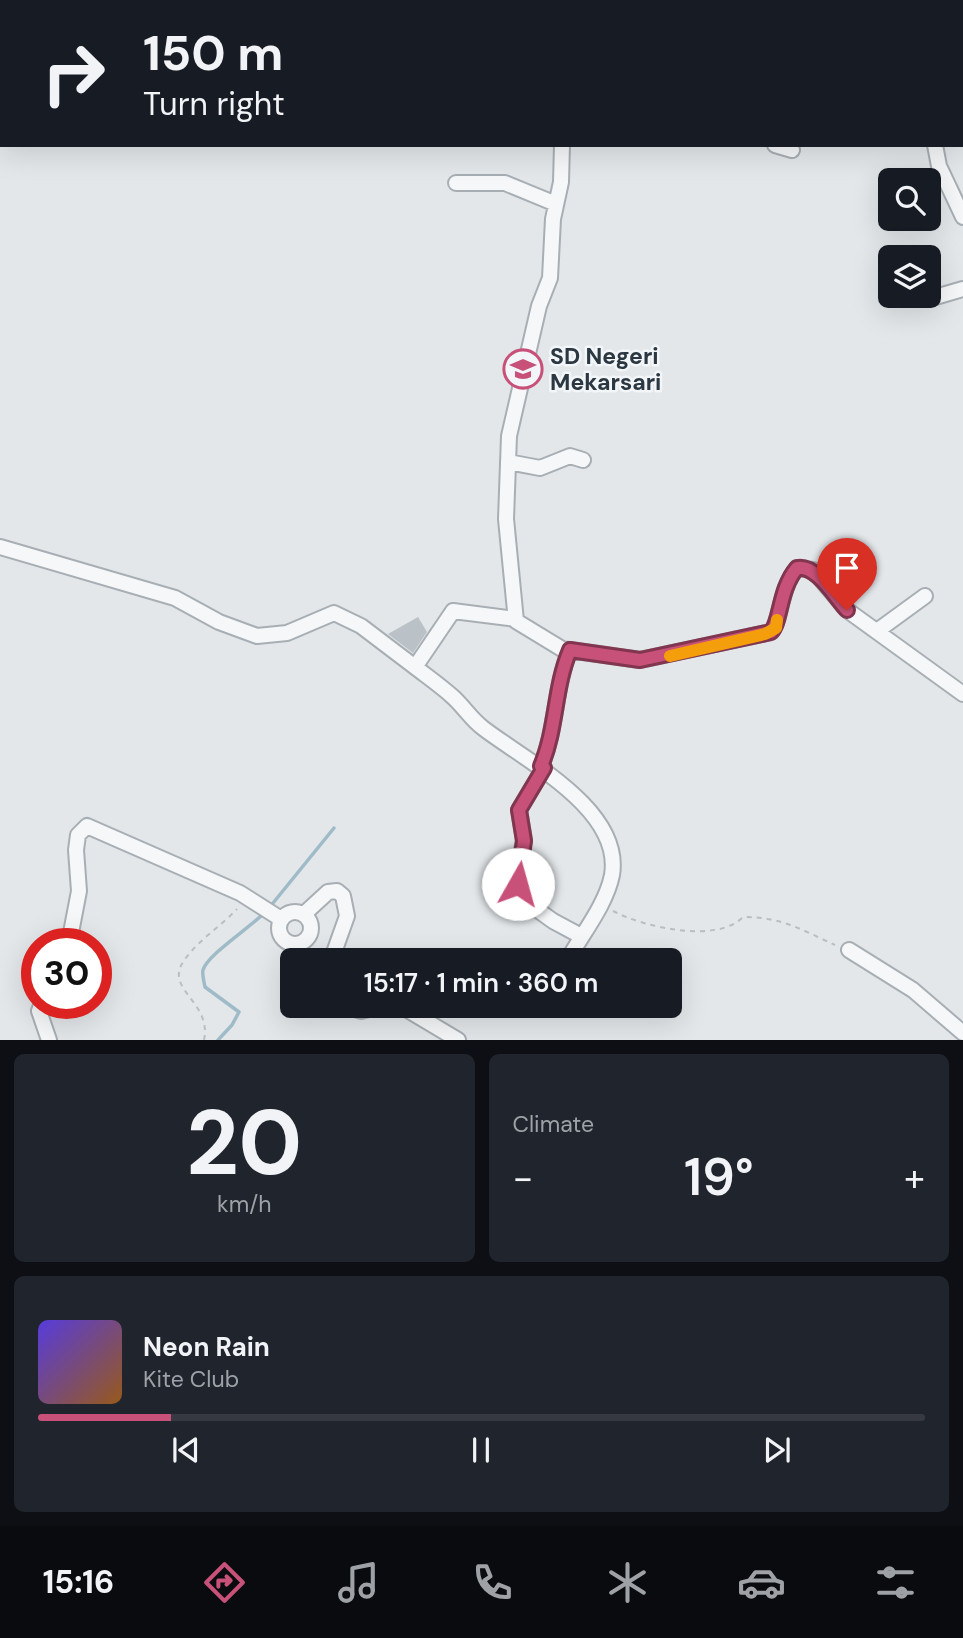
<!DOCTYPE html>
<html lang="en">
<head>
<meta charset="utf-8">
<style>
	body { margin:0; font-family:"DM Sans",sans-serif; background:#20242c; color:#f1f3f6; height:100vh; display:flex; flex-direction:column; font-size:26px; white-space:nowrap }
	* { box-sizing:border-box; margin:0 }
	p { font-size:23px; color:#9ea1a6 }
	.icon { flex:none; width:38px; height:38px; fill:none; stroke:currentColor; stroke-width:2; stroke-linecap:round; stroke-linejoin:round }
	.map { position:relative; height:1040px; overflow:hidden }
	.drawer { display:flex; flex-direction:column; gap:14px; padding:14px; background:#0d0f14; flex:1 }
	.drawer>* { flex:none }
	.guide { position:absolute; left:0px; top:0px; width:964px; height:147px; box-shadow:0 7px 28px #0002; background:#171b24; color:#f1f3f6; overflow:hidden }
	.buttons { position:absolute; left:878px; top:168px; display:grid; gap:14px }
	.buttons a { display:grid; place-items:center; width:63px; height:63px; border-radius:10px; background:#171b24; box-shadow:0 7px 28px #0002; font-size:35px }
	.speed { position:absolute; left:21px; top:928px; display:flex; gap:14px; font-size:35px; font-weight:700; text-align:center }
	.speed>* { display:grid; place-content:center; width:91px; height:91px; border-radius:50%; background:#171b24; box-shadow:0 7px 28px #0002; line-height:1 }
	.speed .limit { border:10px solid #d22; background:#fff; color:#111 }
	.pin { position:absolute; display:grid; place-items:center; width:60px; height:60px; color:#fff; margin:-72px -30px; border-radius:50% 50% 50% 0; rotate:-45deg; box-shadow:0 0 7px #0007 }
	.pin .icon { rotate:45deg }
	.me { position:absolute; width:77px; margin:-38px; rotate:7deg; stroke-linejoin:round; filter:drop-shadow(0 0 5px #0008) }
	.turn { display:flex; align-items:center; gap:24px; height:147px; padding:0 28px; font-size:32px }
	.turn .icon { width:91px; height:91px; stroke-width:2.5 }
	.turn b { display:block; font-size:49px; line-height:60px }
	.big { font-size:52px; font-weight:600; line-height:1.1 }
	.drawer .widget { flex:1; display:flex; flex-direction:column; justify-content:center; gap:10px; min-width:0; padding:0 24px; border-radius:10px; background:#20242c }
	.drawer .dial { align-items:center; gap:0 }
	.dial b { font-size:91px; line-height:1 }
	.song { display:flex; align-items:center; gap:21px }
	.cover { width:84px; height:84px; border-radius:10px; background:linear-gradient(135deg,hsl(250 70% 55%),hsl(30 70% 35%)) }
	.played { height:7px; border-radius:4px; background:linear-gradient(90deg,#c75178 15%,#363941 15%) }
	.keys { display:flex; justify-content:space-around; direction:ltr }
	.heat { display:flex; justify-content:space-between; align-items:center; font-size:38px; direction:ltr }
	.drawer .tiles { flex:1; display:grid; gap:14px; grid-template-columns:1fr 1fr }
	.widget:last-child { grid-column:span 2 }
	.trip { position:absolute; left:280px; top:948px; width:402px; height:70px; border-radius:10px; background:#171b24; box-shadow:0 7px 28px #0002; font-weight:600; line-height:70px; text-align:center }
	.tab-bar { display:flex; height:112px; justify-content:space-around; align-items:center; background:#090b0e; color:#9ea1a6 }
	.tab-bar .icon { width:49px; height:49px }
	.tab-bar .selected { color:#c75178 }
	.tab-bar b { font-size:32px; color:#f1f3f6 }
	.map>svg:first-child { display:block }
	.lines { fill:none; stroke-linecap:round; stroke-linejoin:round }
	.stream { stroke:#a0bbc8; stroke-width:3.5 }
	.building { fill:#bac1c7 }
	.minor-casing { stroke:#a8afb4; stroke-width:18 }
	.path { stroke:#b9bec2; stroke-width:2; stroke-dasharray:5 5; stroke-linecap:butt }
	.minor { stroke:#f6f7f9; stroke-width:14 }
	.route-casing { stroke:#81354e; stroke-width:18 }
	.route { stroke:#c75178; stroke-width:12 }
	.slow { stroke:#f59e0b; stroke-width:12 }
	.labels { text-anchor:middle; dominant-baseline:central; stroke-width:5; stroke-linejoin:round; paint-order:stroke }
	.poi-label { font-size:23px; font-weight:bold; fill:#2c3841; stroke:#f3f6f8; text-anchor:start }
</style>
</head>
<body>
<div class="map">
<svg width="963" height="1040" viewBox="0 0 963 1040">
	<rect width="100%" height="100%" fill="#e3e7ea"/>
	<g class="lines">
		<path class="stream" d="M269,908l65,-80
			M218,1040l14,-15 7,-13 -34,-25c-1,-5 -3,-13 -2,-17 4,-15 48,-43 61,-57"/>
	</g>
	<path class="building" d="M418,617l9,15 -14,21 -25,-19z"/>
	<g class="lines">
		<g class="minor-casing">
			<path id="minor" d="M604,2v-2
				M0,7l2,5
				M962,33l1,-1
				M0,111l2,-5
				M562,145l-1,37 -8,37 -3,59 -11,28 -30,130 -3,83 10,102 46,28 78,11 131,-28c10,-10 8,-43 26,-64l16,2 34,40 116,84
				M775,145l17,5
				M935,145l4,21 24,51
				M456,183h49l51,21
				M932,298l31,-9
				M508,462l32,6 30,-12 13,4
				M0,547l175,51 44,24 38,14 30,-3 47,-20 27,13 54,41 38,-56 63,8
				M877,631l48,-35
				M415,667c13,10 26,19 38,30 11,10 18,22 30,31 41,32 140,81 129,147 -6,30 -30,59 -45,86
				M541,766c16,-38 13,-78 29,-116
				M544,768l-25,42 5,30 -5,25v27l9,11 25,18 28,15
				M279 928a16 16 0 1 1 32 0a16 16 0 1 1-32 0Z
				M304,914l24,-22 9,-1 6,5 4,20 -16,45
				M69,943l10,-52 -3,-41 2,-15 9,-9 153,67 41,26
				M849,950l64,40 50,43
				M42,1003l-3,8 10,29
				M345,1006l16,5 19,-5
				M401,1006l57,34"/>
		</g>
		<path class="path" d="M613,911c30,16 104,33 130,6 39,0 59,13 92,28
			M204,1040c8,-38 -39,-50 -21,-78 13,-20 38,-36 54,-53"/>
		<use href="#minor" class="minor"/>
	</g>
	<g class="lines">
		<g class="route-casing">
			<path id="route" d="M518,884l6,-43 -5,-31 25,-42 -3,-2c16,-38 13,-78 29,-116l70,10 131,-28c10,-10 8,-43 26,-64 19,-4 38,29 50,42"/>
		</g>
		<use href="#route" class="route"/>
		<path class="slow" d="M670,656l95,-22 11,-6 1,-8"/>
	</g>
	<defs>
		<g id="school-ring" transform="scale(2.0125)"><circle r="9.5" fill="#f3f6f8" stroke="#c75178" stroke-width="1.5"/><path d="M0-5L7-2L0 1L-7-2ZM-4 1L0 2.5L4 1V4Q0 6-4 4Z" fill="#c75178"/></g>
	</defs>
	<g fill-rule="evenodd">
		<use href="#school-ring" x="523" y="369"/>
	</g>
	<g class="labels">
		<g class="poi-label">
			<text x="550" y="356">SD Negeri<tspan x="550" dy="26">Mekarsari</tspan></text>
		</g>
	</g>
</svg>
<div class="buttons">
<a><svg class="icon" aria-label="search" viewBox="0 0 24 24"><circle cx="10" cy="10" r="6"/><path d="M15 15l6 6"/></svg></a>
<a><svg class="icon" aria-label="layers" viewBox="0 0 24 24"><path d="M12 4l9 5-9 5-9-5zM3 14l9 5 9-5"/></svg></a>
</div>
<div class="speed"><div class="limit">30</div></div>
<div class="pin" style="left:847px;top:610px;background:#d93025"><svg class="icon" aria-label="arrive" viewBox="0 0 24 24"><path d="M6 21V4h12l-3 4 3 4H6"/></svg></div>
<svg class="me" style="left:518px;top:884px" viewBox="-20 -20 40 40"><circle r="19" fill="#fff"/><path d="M0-13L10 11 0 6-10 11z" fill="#c75178"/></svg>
<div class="trip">15:17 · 1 min · 360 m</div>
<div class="guide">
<div class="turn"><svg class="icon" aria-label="right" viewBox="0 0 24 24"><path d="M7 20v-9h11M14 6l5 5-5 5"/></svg><div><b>150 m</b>Turn right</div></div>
</div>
</div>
<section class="drawer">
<div class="tiles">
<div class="widget dial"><b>20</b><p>km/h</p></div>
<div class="widget"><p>Climate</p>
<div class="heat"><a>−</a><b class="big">19°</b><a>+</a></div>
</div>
<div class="widget">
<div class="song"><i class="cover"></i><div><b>Neon Rain</b><p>Kite Club</p></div></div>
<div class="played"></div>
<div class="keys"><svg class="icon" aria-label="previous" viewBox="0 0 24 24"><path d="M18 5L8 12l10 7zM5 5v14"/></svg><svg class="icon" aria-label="pause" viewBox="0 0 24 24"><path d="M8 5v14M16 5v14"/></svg><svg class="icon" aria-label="next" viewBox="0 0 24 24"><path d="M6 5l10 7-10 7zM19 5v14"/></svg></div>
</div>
</div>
</section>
<nav class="tab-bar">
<b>15:16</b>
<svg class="icon selected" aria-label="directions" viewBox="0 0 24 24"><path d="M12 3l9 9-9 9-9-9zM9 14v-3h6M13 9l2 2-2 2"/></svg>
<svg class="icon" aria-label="music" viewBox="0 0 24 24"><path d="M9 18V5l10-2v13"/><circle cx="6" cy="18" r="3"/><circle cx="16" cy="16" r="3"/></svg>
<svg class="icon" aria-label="phone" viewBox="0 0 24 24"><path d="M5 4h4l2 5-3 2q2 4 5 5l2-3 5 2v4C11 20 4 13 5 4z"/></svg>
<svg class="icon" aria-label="climate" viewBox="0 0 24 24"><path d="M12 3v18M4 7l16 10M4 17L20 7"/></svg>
<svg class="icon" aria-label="car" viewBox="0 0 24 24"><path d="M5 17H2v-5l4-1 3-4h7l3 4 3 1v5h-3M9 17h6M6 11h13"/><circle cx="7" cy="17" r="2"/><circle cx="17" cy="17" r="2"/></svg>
<svg class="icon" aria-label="filters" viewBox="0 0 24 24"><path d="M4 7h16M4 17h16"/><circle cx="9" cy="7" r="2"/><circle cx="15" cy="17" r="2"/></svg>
</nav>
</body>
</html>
